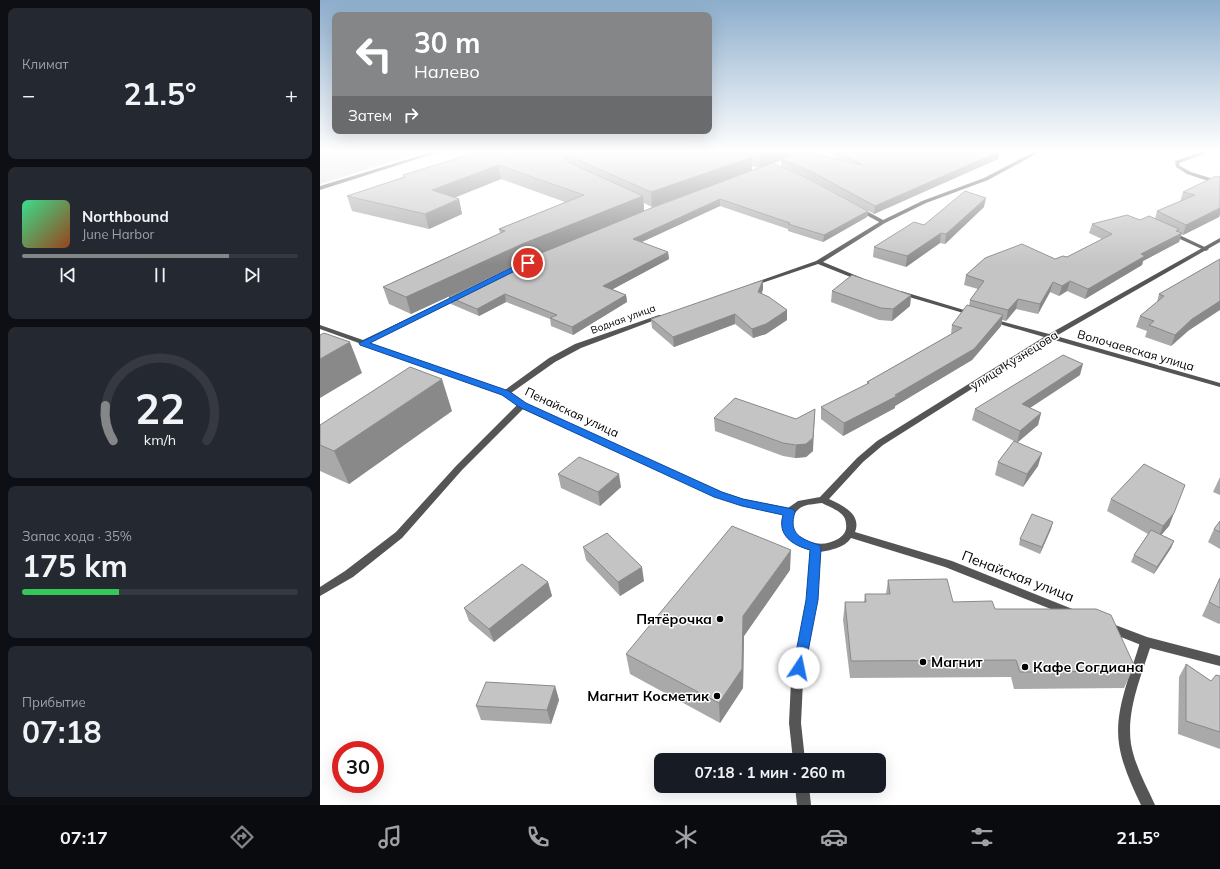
<!DOCTYPE html>
<html lang="ru">
<head>
<meta charset="utf-8">
<style>
	body { margin:0; font-family:Mulish,sans-serif; background:#242831; color:#f1f3f6; height:100vh; display:flex; flex-direction:column; font-size:15px; white-space:nowrap }
	* { box-sizing:border-box; margin:0 }
	p { font-size:13px; color:#9ea1a6 }
	.icon { flex:none; width:22px; height:22px; fill:none; stroke:currentColor; stroke-width:2; stroke-linecap:round; stroke-linejoin:round }
	.map { position:relative; flex:1; overflow:hidden }
	.drawer { display:flex; flex-direction:column; gap:8px; padding:8px; background:#0d0f14; width:320px }
	.drawer>* { flex:none }
	.hud { position:absolute; left:12px; top:12px; width:380px; height:122px; border-radius:8px; box-shadow:0 4px 16px #0002; background:#858687; color:#fff; overflow:hidden }
	.speed { position:absolute; left:12px; top:741px; display:flex; gap:8px; font-size:20px; font-weight:700; text-align:center }
	.speed>* { display:grid; place-content:center; width:52px; height:52px; border-radius:50%; background:#171b24; box-shadow:0 4px 16px #0002; line-height:1 }
	.speed .limit { border:6px solid #d22; background:#fff; color:#111 }
	.pin { position:absolute; display:grid; place-items:center; width:34px; height:34px; color:#fff; margin:-17px; border:2px solid #fff; border-radius:50%; box-shadow:0 1px 4px #0007 }
	.me { position:absolute; width:44px; margin:-22px; rotate:11deg; stroke-linejoin:round; filter:drop-shadow(0 0 3px #0008) }
	.turn { display:flex; align-items:center; gap:14px; height:84px; padding:0 16px; font-size:18px }
	.turn .icon { width:52px; height:52px; stroke-width:2.5 }
	.turn b { display:block; font-size:28px; line-height:34px }
	.then { display:flex; align-items:center; height:38px; padding:0 16px; background:#0003; gap:8px; font-size:15px }
	.big { font-size:30px; font-weight:700; line-height:1.1 }
	.drawer .tile { flex:1; display:flex; flex-direction:column; justify-content:center; gap:6px; min-width:0; padding:0 14px; border-radius:8px; background:#242831 }
	.drawer .dial { align-items:center; gap:0 }
	.dial svg { height:104px; overflow:visible; fill:none; stroke:#363941; stroke-width:7; stroke-linecap:round; text-anchor:middle }
	.dial text { fill:#f1f3f6; stroke:none }
	.song { display:flex; align-items:center; gap:12px }
	.cover { width:48px; height:48px; border-radius:6px; background:linear-gradient(135deg,hsl(150 70% 55%),hsl(20 70% 35%)) }
	.played { height:4px; border-radius:2px; background:linear-gradient(90deg,#858687 75%,#363941 75%) }
	.keys { display:flex; justify-content:space-around; direction:ltr }
	.heat { display:flex; justify-content:space-between; align-items:center; font-size:22px; direction:ltr }
	.charge { height:6px; border-radius:3px; background:linear-gradient(90deg,#34c759 35%,#363941 0) }
	.trip { position:absolute; left:334px; top:753px; width:232px; height:40px; border-radius:8px; background:#171b24; box-shadow:0 4px 16px #0002; font-weight:700; line-height:40px; text-align:center }
	.tab-bar { display:flex; height:64px; justify-content:space-around; align-items:center; background:#090b0e; color:#9ea1a6 }
	.tab-bar .icon { width:28px; height:28px }
	.tab-bar .current { color:#858687 }
	.tab-bar b { font-size:18px; color:#f1f3f6 }
	main { display:flex; flex:1; min-height:0 }
	.map>svg:first-child { display:block }
	.green { fill:#dcdcdc }
	.lines { fill:none; stroke-linecap:round; stroke-linejoin:round }
	.service { fill:#555; fill-rule:evenodd }
	.minor { fill:#555; fill-rule:evenodd }
	.wall { fill:#a9a9a9; fill-rule:evenodd }
	.shaded-wall { fill:#898989 }
	.building { fill:#c4c4c4; stroke:#898989 }
	.route { fill:#1a73e8; stroke:#114b97 }
	.poi-dot { fill:#000; stroke:#fff; stroke-width:1.5 }
	.labels { text-anchor:middle; dominant-baseline:central; stroke-width:3; stroke-linejoin:round; paint-order:stroke }
	.far-street-label { font-size:10px; fill:#000; stroke:#fff }
	.street-label { font-size:12px; fill:#000; stroke:#fff }
	.near-street-label { font-size:14px; fill:#000; stroke:#fff }
	.near-poi-label { font-size:14px; font-weight:bold; fill:#000; stroke:#fff; text-anchor:end }
</style>
</head>
<body>
<main>
<section class="drawer">
<div class="tile"><p>Климат</p>
<div class="heat"><a>−</a><b class="big">21.5°</b><a>+</a></div>
</div>
<div class="tile">
<div class="song"><i class="cover"></i><div><b>Northbound</b><p>June Harbor</p></div></div>
<div class="played"></div>
<div class="keys"><svg class="icon" aria-label="previous" viewBox="0 0 24 24"><path d="M18 5L8 12l10 7zM5 5v14"/></svg><svg class="icon" aria-label="pause" viewBox="0 0 24 24"><path d="M8 5v14M16 5v14"/></svg><svg class="icon" aria-label="next" viewBox="0 0 24 24"><path d="M6 5l10 7-10 7zM19 5v14"/></svg></div>
</div>
<div class="tile dial"><svg viewBox="0 0 100 80">
<path d="M14 69A42 42 0 1 1 86 69"/>
<path d="M14 69A42 42 0 0 1 8 42" stroke="#858687"/>
<text x="50" y="56" font-size="32" font-weight="700">22</text>
<text x="50" y="72" font-size="11">km/h</text>
</svg></div>
<div class="tile"><p>Запас хода · 35%</p><b class="big">175 km</b><div class="charge"></div></div>
<div class="tile"><p>Прибытие</p><b class="big">07:18</b></div>
</section>
<div class="map">
<svg width="900" height="805" viewBox="0 0 900 805">
	<rect width="100%" height="100%" fill="#fff"/>
	<path class="green" d="M0,152h103l-103,32z"/>
	<g class="lines">
		<path class="service" d="M539,207l26,14 1,1 -5,1 -24,-13 -1,-1z
			M849,232h4l36,17 -3,2 -2,-1 -35,-16z
			M826,637l4,2 2,3c-10,32 -26,68 -21,102 4,22 15,41 24,61h-14c-9,-19 -19,-40 -22,-61 -5,-34 12,-70 21,-102l2,-3z"/>
		<path class="minor" d="M112,152h7l-119,38v-4z
			M714,152h6l-52,28 -62,23 -41,20 -62,39 39,16v2h-4l-40,-16 -62,21 -2,1 -3,-2 65,-23 65,-40 41,-20 62,-23z
			M882,152h7l-30,11 1,3 11,6 29,9v4l-33,-11 -11,-7 -1,-6z
			M900,238v4l-164,94 164,47v4l-169,-48 -168,106 -20,17 -34,37c13,6 33,15 26,33l97,29 123,49 1,3 -1,3 -4,1 -126,-50 -94,-29c-7,10 -20,12 -31,14l-3,48 -14,81 -2,42 4,37h-12l-4,-37 2,-42 16,-81 3,-50c-17,-4 -33,-18 -26,-36l-42,-9 -27,-9 -192,-87 -61,61 -60,68 -49,39 -33,19v-9l25,-16 51,-39 60,-66 61,-61 -14,-10 -183,-66v-4l43,15 94,-45h4v2l-92,46 136,47 44,-32 26,-14 84,-29h4v2l-82,31 -26,14 -44,31 14,10 196,89 22,7 45,9 10,-7 22,-4 37,-39 20,-17 167,-104 -55,-16 -1,-1 1,-1h4l56,15zM502,503c9,5 24,9 24,21 1,7 -2,11 -8,15 -13,7 -25,6 -37,-2 -3,-2 -6,-3 -8,-6 -6,-8 2,-22 11,-25 5,-2 12,-2 18,-3z
			M581,291l73,22 1,1 -1,1h-4l-71,-21v-2z
			M790,623l37,14 73,19v10l-74,-19 -40,-16 -2,-3 2,-3z
			M475,786h14l2,19h-14z"/>
	</g>
	<path class="wall" d="M157,152h316v2l46,5 -12,-7h172l-1,7 -124,55 -62,-34 -31,-14v-6l-9,4 96,47 -1,6 -44,25 -35,-11v-2l-68,-23 -78,36 26,10 1,7 -57,30 14,6 1,7 -54,33 -22,-9 -1,-7 -44,-17 -27,14 -28,-12 -2,-7 25,-12 -63,29 -22,-10 -6,-17 117,-54 -1,-4 66,-27 -64,-23 -47,19 5,1 3,15 -33,15 -77,-18 -5,-15 56,-19v-2zM432,166l8,2 -8,3zM324,203l8,4 -8,4z
		M900,177v37l-1,3 -36,18 -2,-1 -2,8 -36,19 -1,4 -57,34 -18,-8 -8,5 -9,-4 -12,22 -22,-5 -10,12 -4,-1 -1,6 -29,34 -77,46v2l-52,28 -22,-17v-12l46,-23v-2l84,-48 1,-9 17,-19 1,-6 8,-11 -14,-4 2,-10 101,-18 35,-18 -13,-6 3,-9 63,-5 2,-8 23,-9 3,-10z
		M664,207l-39,37 -5,-1 -34,24 -33,-10 1,-10 50,-22z
		M900,259l-32,72 -17,15 -26,-9 2,-6 -11,-4 4,-11 17,-14 2,-8z
		M443,289l-1,5 25,16v10l-21,14 -13,4 -18,-14 -61,23 -22,-19 -1,-9z
		M512,291l79,4 -1,11 -18,15 -13,-1 -48,-18z
		M760,375l-50,33 11,5 -3,12 -21,17 21,24 -15,21 -28,-12 3,-13 18,-20 -44,-22 3,-11z
		M132,411l-103,73 -29,-13v-46z
		M394,418l99,33 -7,6 -11,1 -12,-2 -68,-25z
		M238,474l63,13 -21,19 -39,-18z
		M900,477v18l-7,-3z
		M791,499l63,14 -5,13 -8,9 13,6 -3,7 -17,26 -23,-12 3,-7 14,-21 -41,-23z
		M900,521v28l-12,-7 6,-13z
		M731,529l-11,25 -21,-9 1,-6z
		M263,547l61,34 -24,15 -34,-36z
		M470,570l-46,66 -1,52 -23,35 -90,-49 -4,-20z
		M900,578v45l-1,1 -17,-8z
		M568,580l65,22 42,7 137,62 -8,17 -110,1 -3,-12 -161,1 -7,-58 2,-18h19l1,-8h21z
		M228,582l4,14 -58,46 -25,-21 -5,-13z
		M866,664l25,17 9,-5v73l-42,-15 1,-57z
		M235,686l4,14 -8,24 -70,-4 -5,-14z"/>
	<path class="shaded-wall" d="M445,152h28v4l-12,3v1l-21,8v-14z
		M678,152h1l-1,7 -124,55 1,-8z
		M432,157v14l-100,36 -1,-15z
		M178,165l3,14 -65,26 -4,-15z
		M323,196l1,15 -119,50 -114,53 -5,-17 116,-53z
		M666,198l-2,9 -39,37 1,-10z
		M139,199l3,15 -33,15 -4,-15z
		M400,199v7l-87,40v-7z
		M900,207v7l-1,3 -36,18 3,-10z
		M548,211l-1,6 -44,25 1,-7z
		M859,229l-2,6 5,-2 -3,9 -36,19 -1,4 -57,34 3,-10z
		M621,233l-1,10 -34,24 1,-11z
		M348,252l1,7 -65,35 -1,-8z
		M443,280v9l-5,13v-10z
		M750,281l-3,10 -8,5 3,-10z
		M733,282l-3,10 -12,22 2,-10z
		M185,294l1,8 -27,14 -2,-7z
		M306,295l1,7 -54,33 -1,-8z
		M591,295l-1,11 -18,15 1,-12z
		M698,299l-2,10 -10,12 2,-11z
		M900,300v10l-32,21 -17,15 4,-11 17,-16z
		M467,310v10l-21,14 -13,4 -1,-9z
		M415,314v10l-61,23 -1,-10z
		M683,315l-2,11 -29,34 -77,46v2l-52,28 1,-13 51,-28z
		M30,342l12,31 -42,25v-39z
		M763,364l-3,11 -61,40 3,-11z
		M122,379l10,32 -103,73 -15,-33z
		M495,409l-2,42 -7,6 -11,1 1,-13z
		M721,413l-3,12 -21,18 3,-12z
		M722,453l-4,13 -15,21 4,-13z
		M299,474l2,13 -21,19 -2,-14z
		M854,513l-5,13 -11,13 5,-13z
		M733,522l-2,7 -11,25 2,-7z
		M854,541l-3,7 -17,26 3,-7z
		M471,550l-1,20 -46,66 -1,52 -23,35 -1,-20 24,-87z
		M322,567l2,14 -24,15 -2,-14z
		M228,582l4,14 -58,46 -5,-13z
		M235,686l4,14 -8,24 -4,-14z"/>
	<path class="building" d="M157,152h81l10,10 75,34 -121,48 -116,53 -23,-10 122,-56 -6,-2 85,-34 -86,-30 -66,25 27,9 -34,15 -78,-18 58,-19 -2,-2z
		M248,152h165l19,5 -101,35 -77,-34z
		M432,152h13l-5,2z
		M479,152h9l54,13 -22,-13h158l-123,54 -63,-34 -31,-13z
		M452,163l35,15 61,33 -44,24 -36,-11 2,-1 -70,-24 -87,40 35,13 -65,34 23,9 -54,32 -22,-9 7,-3 -52,-21 -28,15 -28,-12 80,-39 125,-51z
		M896,176l4,1v31l-34,17 -29,-14 38,-16 -12,-3z
		M645,191l21,7 -40,36 -5,-1 -34,23 -33,-9 40,-25 10,3z
		M807,215l13,5 9,-4 30,13 -3,2 6,2 -41,21 4,2 -57,33 -18,-8 -8,5 -9,-4 -13,22 -22,-5 -10,11 -38,-10 14,-19 -18,-6 19,-17 37,-14 33,15 8,-3 4,1 45,-23 -20,-10z
		M900,259v42l-28,18 -17,16 -26,-10 5,-4 -14,-5 24,-20 -5,-2z
		M532,275l59,20 -18,14 -12,-1 -49,-17z
		M443,280l-5,12 11,5 18,13 -21,14 -14,5 -17,-15 -62,23 -22,-18z
		M647,305l36,10 -29,34 -79,46 2,1 -53,27 -23,-16 48,-24 -2,-1 95,-54 -10,-3z
		M4,333l26,9 -30,17v-24z
		M743,355l20,9 -61,40 19,9 -21,18 -45,-22z
		M90,367l32,12 -108,72 -14,-6v-20z
		M415,398l61,21 19,-10 -2,29 -7,6 -10,1 -13,-2 -69,-25z
		M694,441l28,12 -15,21 -29,-12z
		M259,457l40,17 -21,18 -40,-18z
		M824,464l41,21 -11,28 -11,13 -52,-27z
		M712,514l21,8 -11,25 -22,-8z
		M900,521v11l-6,-3z
		M412,526l59,24 -48,66 -1,53 -23,34 -93,-49z
		M831,530l23,11 -17,26 -23,-12z
		M287,533l35,34 -24,15 -35,-35z
		M202,564l26,18 -59,47 -25,-21z
		M900,578v30l-11,-6z
		M627,579l6,23 39,-1 3,8h101l15,6 23,50 -2,6 -112,1 -4,-12 -165,1 -6,-59h21l-1,-8h25l-2,-14z
		M866,664l25,17 5,-6 4,1v56l-34,-11z
		M166,682l69,4 -8,24 -71,-4z"/>
	<linearGradient id="sky" x2="0" y2="1"><stop stop-color="#8cadcc"/><stop offset="0.57" stop-color="#fff"/><stop offset="1" stop-color="#fff" stop-opacity="0"/></linearGradient>
	<rect width="900" height="265" fill="url(#sky)"/>
	<path class="route" d="M205,261l6,2 -161,80 139,48 17,12 196,89 21,7 50,10 2,3c-7,22 6,27 24,33l2,3 -3,52 -14,72 -5,1 -4,-1 -2,-4 13,-68 4,-50c-18,-5 -33,-15 -27,-35l-41,-9 -28,-9 -195,-90 -17,-12 -142,-50 -1,-2z"/>
	<g class="poi-dot">
		<circle cx="400" cy="619" r="4"/>
		<circle cx="603" cy="662" r="4"/>
		<circle cx="705" cy="667" r="4"/>
		<circle cx="397" cy="696" r="4"/>
	</g>
	<g class="labels">
		<g class="far-street-label">
			<text transform="translate(303 319) rotate(-20)">Водная улица</text>
		</g>
		<g class="street-label">
			<text transform="translate(816 350) rotate(16)">Волочаевская улица</text>
			<text transform="translate(694 360) rotate(-32)">улица Кузнецова</text>
			<text transform="translate(252 412) rotate(25)">Пенайская улица</text>
		</g>
		<g class="near-street-label">
			<text transform="translate(698 576) rotate(21)">Пенайская улица</text>
		</g>
		<g class="near-poi-label">
			<text x="392" y="619">Пятёрочка</text>
			<text x="611" y="662" text-anchor="start">Магнит</text>
			<text x="713" y="667" text-anchor="start">Кафе Согдиана</text>
			<text x="389" y="696">Магнит Косметик</text>
		</g>
	</g>
</svg>
<div class="speed"><div class="limit">30</div></div>
<div class="pin" style="left:208px;top:263px;background:#d93025"><svg class="icon" aria-label="arrive" viewBox="0 0 24 24"><path d="M6 21V4h12l-3 4 3 4H6"/></svg></div>
<svg class="me" style="left:479px;top:668px" viewBox="-20 -20 40 40"><circle r="19" fill="#fff"/><path d="M0-13L10 11 0 6-10 11z" fill="#1a73e8"/></svg>
<div class="trip">07:18 · 1 мин · 260 m</div>
<div class="hud">
<div class="turn"><svg class="icon" aria-label="left" viewBox="0 0 24 24"><path d="M17 20v-9H6M10 6l-5 5 5 5"/></svg><div><b>30 m</b>Налево</div></div>
<div class="then">Затем<svg class="icon" aria-label="right" viewBox="0 0 24 24"><path d="M7 20v-9h11M14 6l5 5-5 5"/></svg></div>
</div>
</div>
</main>
<nav class="tab-bar">
<b>07:17</b>
<svg class="icon current" aria-label="directions" viewBox="0 0 24 24"><path d="M12 3l9 9-9 9-9-9zM9 14v-3h6M13 9l2 2-2 2"/></svg>
<svg class="icon" aria-label="music" viewBox="0 0 24 24"><path d="M9 18V5l10-2v13"/><circle cx="6" cy="18" r="3"/><circle cx="16" cy="16" r="3"/></svg>
<svg class="icon" aria-label="phone" viewBox="0 0 24 24"><path d="M5 4h4l2 5-3 2q2 4 5 5l2-3 5 2v4C11 20 4 13 5 4z"/></svg>
<svg class="icon" aria-label="climate" viewBox="0 0 24 24"><path d="M12 3v18M4 7l16 10M4 17L20 7"/></svg>
<svg class="icon" aria-label="car" viewBox="0 0 24 24"><path d="M5 17H2v-5l4-1 3-4h7l3 4 3 1v5h-3M9 17h6M6 11h13"/><circle cx="7" cy="17" r="2"/><circle cx="17" cy="17" r="2"/></svg>
<svg class="icon" aria-label="filters" viewBox="0 0 24 24"><path d="M4 7h16M4 17h16"/><circle cx="9" cy="7" r="2"/><circle cx="15" cy="17" r="2"/></svg>
<b>21.5°</b>
</nav>
</body>
</html>
